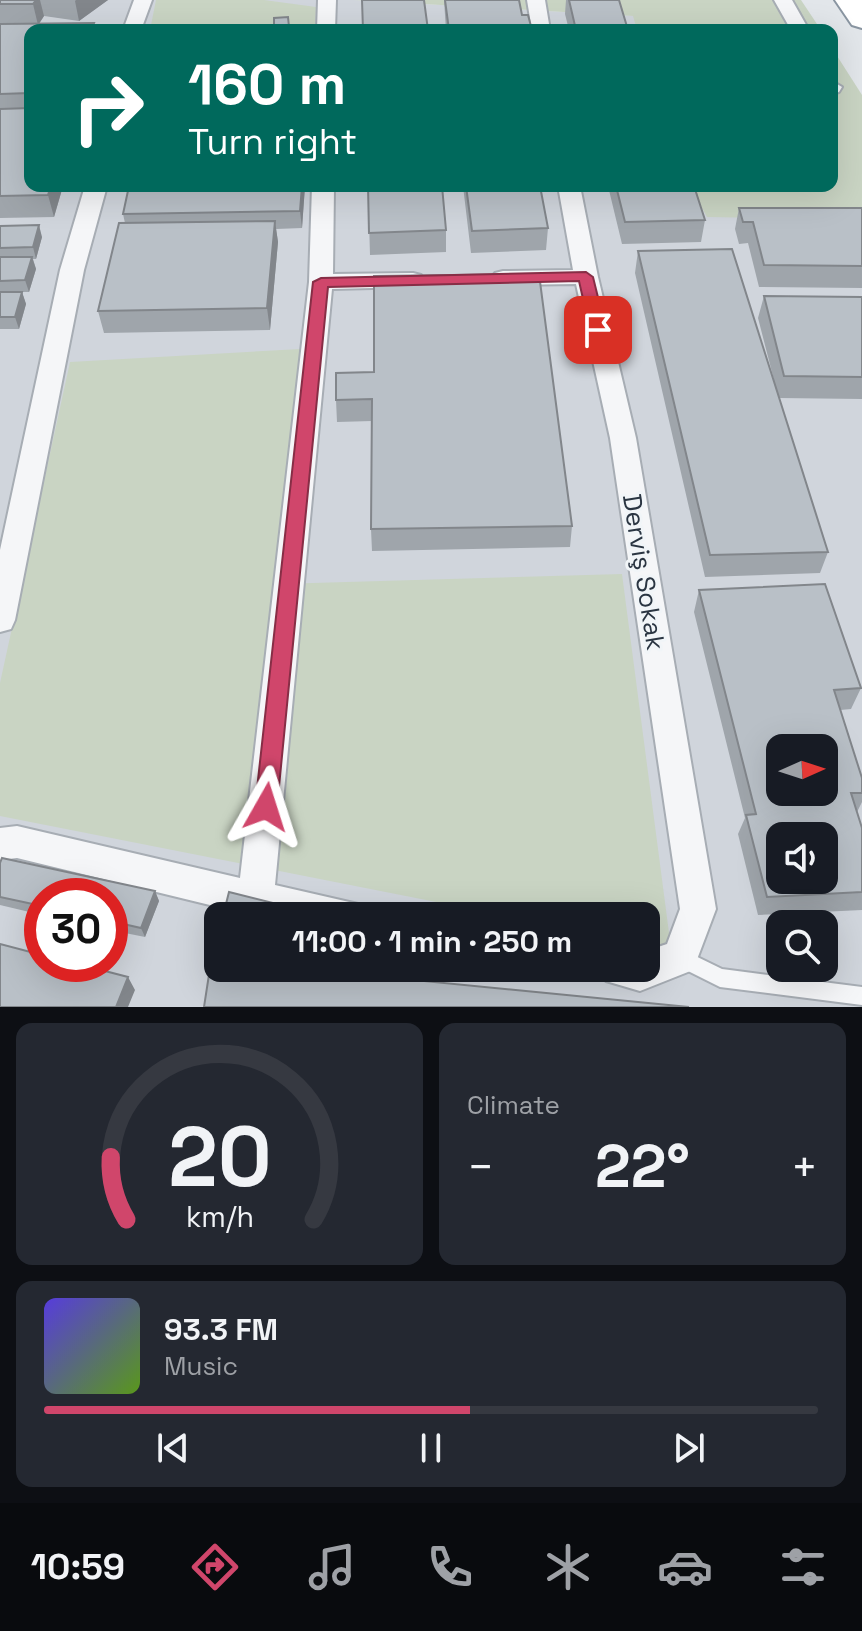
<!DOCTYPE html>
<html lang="en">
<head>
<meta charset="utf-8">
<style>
	body { margin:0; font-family:"Space Grotesk",sans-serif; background:#242831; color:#f1f3f6; height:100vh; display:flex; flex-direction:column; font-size:30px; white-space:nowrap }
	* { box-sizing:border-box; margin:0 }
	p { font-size:26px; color:#9ea1a6 }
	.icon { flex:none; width:44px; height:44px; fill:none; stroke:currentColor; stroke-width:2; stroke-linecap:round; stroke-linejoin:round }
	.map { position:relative; height:1007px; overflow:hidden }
	.details { display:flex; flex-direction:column; gap:16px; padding:16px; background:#0d0f14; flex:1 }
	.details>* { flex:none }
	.top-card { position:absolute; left:24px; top:24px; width:814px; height:168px; border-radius:16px; box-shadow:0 8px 32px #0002; background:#00695c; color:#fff; overflow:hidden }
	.needle { width:52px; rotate:87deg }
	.buttons { position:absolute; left:766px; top:734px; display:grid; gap:16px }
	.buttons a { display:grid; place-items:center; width:72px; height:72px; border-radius:16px; background:#171b24; box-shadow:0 8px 32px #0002; font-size:40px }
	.speed { position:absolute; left:24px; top:878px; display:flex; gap:16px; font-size:40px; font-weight:700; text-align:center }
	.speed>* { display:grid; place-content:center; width:104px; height:104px; border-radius:50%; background:#171b24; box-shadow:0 8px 32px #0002; line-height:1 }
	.speed .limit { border:12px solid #d22; background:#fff; color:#111 }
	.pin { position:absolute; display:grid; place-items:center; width:68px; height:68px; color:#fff; margin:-34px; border-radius:16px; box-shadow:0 4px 12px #0006 }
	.me { position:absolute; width:88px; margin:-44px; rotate:6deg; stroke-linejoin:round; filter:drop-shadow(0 0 6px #0008) }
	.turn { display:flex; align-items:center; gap:28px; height:168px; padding:0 32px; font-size:36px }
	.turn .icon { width:104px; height:104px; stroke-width:2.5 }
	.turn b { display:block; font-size:56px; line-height:68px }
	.big { font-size:60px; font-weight:800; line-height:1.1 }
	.details .tile { flex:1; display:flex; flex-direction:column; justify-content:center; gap:12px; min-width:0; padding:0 28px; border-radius:16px; background:#242831 }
	.details .dial { align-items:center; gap:0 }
	.dial svg { height:208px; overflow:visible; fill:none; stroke:#363941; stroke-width:7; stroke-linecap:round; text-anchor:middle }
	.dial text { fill:#f1f3f6; stroke:none }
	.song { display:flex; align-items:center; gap:24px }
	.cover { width:96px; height:96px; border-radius:12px; background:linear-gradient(135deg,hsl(250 70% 55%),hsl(90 70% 35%)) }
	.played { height:8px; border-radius:4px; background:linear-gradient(90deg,#d0466b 55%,#363941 55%) }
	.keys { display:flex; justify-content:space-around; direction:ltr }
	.heat { display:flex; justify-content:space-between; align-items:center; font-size:44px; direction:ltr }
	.details .tiles { flex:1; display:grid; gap:16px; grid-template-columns:1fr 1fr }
	.tile:last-child { grid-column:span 2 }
	.trip { position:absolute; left:204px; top:902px; width:456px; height:80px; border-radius:16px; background:#171b24; box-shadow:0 8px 32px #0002; font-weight:800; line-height:80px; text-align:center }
	.tabs { display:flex; height:128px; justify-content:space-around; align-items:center; background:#090b0e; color:#9ea1a6 }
	.tabs .icon { width:56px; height:56px }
	.tabs .active { color:#d0466b }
	.tabs b { font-size:36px; color:#f1f3f6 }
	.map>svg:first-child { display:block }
	.built { fill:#d0d5dc; fill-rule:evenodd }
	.green { fill:#c9d4c3 }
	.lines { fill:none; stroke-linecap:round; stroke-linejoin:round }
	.lane-casing { stroke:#a7adb4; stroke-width:4 }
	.street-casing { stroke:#a7adb4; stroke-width:4 }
	.highway-casing { stroke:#8995a1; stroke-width:4 }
	.lane { fill:#f5f6f8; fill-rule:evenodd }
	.street { fill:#f5f6f8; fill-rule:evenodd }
	.highway { fill:#fff; fill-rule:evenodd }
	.wall { fill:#9fa5ab }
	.shaded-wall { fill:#82868b }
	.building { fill:#b9c0c7; stroke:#82868b; stroke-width:2; fill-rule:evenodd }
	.route { fill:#d0466b; stroke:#872e46; stroke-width:2 }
	.labels { text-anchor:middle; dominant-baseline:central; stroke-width:6; stroke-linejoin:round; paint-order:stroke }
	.street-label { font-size:26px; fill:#2a3542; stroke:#f1f5f8 }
</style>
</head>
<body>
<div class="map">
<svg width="862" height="1007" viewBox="0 0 862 1007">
	<rect width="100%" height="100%" fill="#e2e6ea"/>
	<path class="built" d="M0,0h354l280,16 3,14h-607v156h660l172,34v787h-862zM780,748h44v44h-44zM780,836h44v44h-44zM42,896h68v68h-68zM218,916h428v52h-428zM780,924h44v44h-44z"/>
	<path class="green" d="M156,0h108l52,7 -1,23h-165z
		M354,0h447l20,30h-184l-4,-14z
		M832,48l30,47v125l-155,-3 -17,-31h142z
		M300,349l-22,235 344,-10 49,374 -25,-5v-27h-139l-507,-100v-133l70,-321z"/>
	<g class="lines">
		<g class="lane-casing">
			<path id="lane" d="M681,949l41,20 140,18v18l-142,-18 -46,-23 -2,-6 2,-6z"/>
		</g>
		<g class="street-casing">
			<path id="street" d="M134,0h18l-11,30h-18z
				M318,0h18l-1,30h-18z
				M527,0h18l5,30h-18z
				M774,0h18l17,30h-18z
				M832,81l10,6 -3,5 -7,2z
				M85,186h22l-23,84 -69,350 -4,9 -11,3v-82l60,-280z
				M312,186h22l-1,88 80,-1 8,2 4,5 -4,5 -8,2 -81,2 -57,596 83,19 5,12h-108l-238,-58 -17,2v-32l17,-2 223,52 69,-596z
				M558,186h22l18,91 38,161 80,471 -23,61 -53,21 -34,-10 -6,-13h46v-17l21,-7 13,-35 -70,-471 -34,-154 -73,1 -8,-2 -4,-5 4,-5 8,-2 70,-1z"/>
		</g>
		<g class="highway-casing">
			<path id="highway" d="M835,0h27v28l-10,-3z"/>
		</g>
		<use href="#lane" class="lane"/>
		<use href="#street" class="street"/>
		<use href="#highway" class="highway"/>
	</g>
	<path class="wall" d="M0,0h108l-29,21 -35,-5 -5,8 55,-1 1,7h-65v156h33l-9,31 -54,1z
		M444,0h75l3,15 10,15h-86z
		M566,0h53l9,30h-59l-4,-16z
		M288,17l1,13h-15v-12z
		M305,186l-3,42 -26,1 2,13 -8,88 -166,3 -6,-22 27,-88 -2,-9z
		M368,186l78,44v22l-76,3z
		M463,186h77l8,42 -2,22 -75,3z
		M608,186h86l11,34 -4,22 -79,2z
		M739,208h123v80l-103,-1 -11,-44 -9,1 -4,-15z
		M0,226l42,11 -6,22h-3l3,10 -7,23h-7l4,12 -7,25h-19z
		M638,251l136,129 -16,-62 6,-22 98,1v102l-83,-1 49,154 -8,21 -115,4 -70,-304z
		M336,373l236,153 -2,21 -198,4 -1,-22 1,-108 -35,1 -1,-22z
		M699,590l162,98 -10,21 -11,1 22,68v24l-5,10 5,16v82l-104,5 -20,-81 7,-16 -51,-206z
		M0,863l155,28 4,10 -14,36 -35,-7v-34h-68v19l-42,-10z"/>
	<path class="shaded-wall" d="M36,0h4l4,16 -6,9 -5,-21z
		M76,0h32l-29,21 -4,-20z
		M51,186h12l-9,31 -6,-22z
		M302,186h3l-3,42 -2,-17z
		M275,221l3,21 -8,88 -3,-22z
		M39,225l3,12 -6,22 -3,-12z
		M32,257l4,12 -7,23 -4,-12z
		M22,292l4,12 -7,25 -4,-12z
		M155,891l4,10 -14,36 -4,-9z
		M354,968h4l-4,23 -2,-17z
		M128,977l7,13 -7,17h-12z"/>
	<path class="building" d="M0,0h36l-3,4h-33z
		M362,0h62l4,30h-65z
		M445,0h74l3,15h6l4,15h-83z
		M569,0h50l9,30h-52z
		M288,17l1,10 -15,1v-10z
		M94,23l-3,7h-61v63l-30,1v-70z
		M30,108v78h21l-3,9 -48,1v-87z
		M129,186h173l-2,25 -177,3z
		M368,186h74l4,44 -77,3z
		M466,186h74l8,42 -76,3z
		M616,186h78l11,34 -80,2z
		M739,208h123v58l-98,-1 -11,-43h-10z
		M275,221l-8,87 -169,3 21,-88z
		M39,225l-6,22 -33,1v-22z
		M732,249l96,303 -118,3 -72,-304z
		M0,257h32l-7,23 -25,1z
		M539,274l33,252 -201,3 1,-130 -36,1v-27l38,-1v-96z
		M0,292h22l-7,25h-15z
		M764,296l98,1v80l-78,-1z
		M825,584l36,104 -27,2 28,88v15h-11l11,35v64l-95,5 -21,-82 10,-1 -57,-224zM780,748h44v44h-44zM780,836h44v44h-44z
		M2,858l153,33 -14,37 -31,-7v-25h-68v10l-42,-9v-34z
		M229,892l96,24h-102z
		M218,937v31h136l-2,6 337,33h-485l6,-39z
		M0,944l42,11v9h36l50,13 -12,30h-116z"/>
	<path class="route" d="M586,272l7,5 13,53 -8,6 -8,-6 -11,-49 -251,6 -51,520 -3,7 -8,3 -8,-3 -3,-7 58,-525 8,-4z"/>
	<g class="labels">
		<g class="street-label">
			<text transform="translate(644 572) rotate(81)">Derviş Sokak</text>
		</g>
	</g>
</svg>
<div class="buttons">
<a><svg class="needle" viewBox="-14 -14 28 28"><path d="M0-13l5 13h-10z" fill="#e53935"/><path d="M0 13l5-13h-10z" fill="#9ea1a6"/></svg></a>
<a><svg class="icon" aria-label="sound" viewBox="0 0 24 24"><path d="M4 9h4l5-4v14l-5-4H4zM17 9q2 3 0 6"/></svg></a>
<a><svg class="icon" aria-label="search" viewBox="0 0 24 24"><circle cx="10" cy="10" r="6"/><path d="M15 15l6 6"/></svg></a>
</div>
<div class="speed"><div class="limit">30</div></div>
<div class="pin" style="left:598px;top:330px;background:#d93025"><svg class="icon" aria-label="arrive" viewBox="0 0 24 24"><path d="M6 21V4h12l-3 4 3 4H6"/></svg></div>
<svg class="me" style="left:266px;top:807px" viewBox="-20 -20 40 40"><path d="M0-17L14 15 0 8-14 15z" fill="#d0466b" stroke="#fff" stroke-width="4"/></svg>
<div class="trip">11:00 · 1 min · 250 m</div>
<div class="top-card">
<div class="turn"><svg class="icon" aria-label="right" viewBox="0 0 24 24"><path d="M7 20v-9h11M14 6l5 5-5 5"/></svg><div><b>160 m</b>Turn right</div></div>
</div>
</div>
<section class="details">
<div class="tiles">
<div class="tile dial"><svg viewBox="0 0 100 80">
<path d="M14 69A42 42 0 1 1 86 69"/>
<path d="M14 69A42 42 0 0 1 8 45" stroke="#d0466b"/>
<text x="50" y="56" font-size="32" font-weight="700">20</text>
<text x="50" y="72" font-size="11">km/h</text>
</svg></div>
<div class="tile"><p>Climate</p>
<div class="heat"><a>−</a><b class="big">22°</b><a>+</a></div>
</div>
<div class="tile">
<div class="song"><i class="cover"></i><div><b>93.3 FM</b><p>Music</p></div></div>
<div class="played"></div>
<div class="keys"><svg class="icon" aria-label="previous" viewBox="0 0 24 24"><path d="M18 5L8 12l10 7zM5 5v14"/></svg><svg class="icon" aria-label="pause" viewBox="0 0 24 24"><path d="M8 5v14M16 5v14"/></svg><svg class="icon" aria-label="next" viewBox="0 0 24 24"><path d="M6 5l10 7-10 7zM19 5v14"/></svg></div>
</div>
</div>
</section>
<nav class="tabs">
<b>10:59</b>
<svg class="icon active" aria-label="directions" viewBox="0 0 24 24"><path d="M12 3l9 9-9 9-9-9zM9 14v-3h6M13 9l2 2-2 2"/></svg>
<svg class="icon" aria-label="music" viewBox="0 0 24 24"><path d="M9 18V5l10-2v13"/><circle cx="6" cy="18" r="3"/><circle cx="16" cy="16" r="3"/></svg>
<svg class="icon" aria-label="phone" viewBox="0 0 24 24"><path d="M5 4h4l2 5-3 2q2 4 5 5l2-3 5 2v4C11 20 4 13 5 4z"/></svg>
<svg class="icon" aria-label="climate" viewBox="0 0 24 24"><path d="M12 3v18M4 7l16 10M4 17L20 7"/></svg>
<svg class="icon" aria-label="car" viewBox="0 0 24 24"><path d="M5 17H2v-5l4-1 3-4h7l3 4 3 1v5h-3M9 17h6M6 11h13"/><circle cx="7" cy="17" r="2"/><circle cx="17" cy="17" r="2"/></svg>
<svg class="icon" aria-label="filters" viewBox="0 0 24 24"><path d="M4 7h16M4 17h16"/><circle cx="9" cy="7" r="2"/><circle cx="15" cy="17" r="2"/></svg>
</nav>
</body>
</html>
